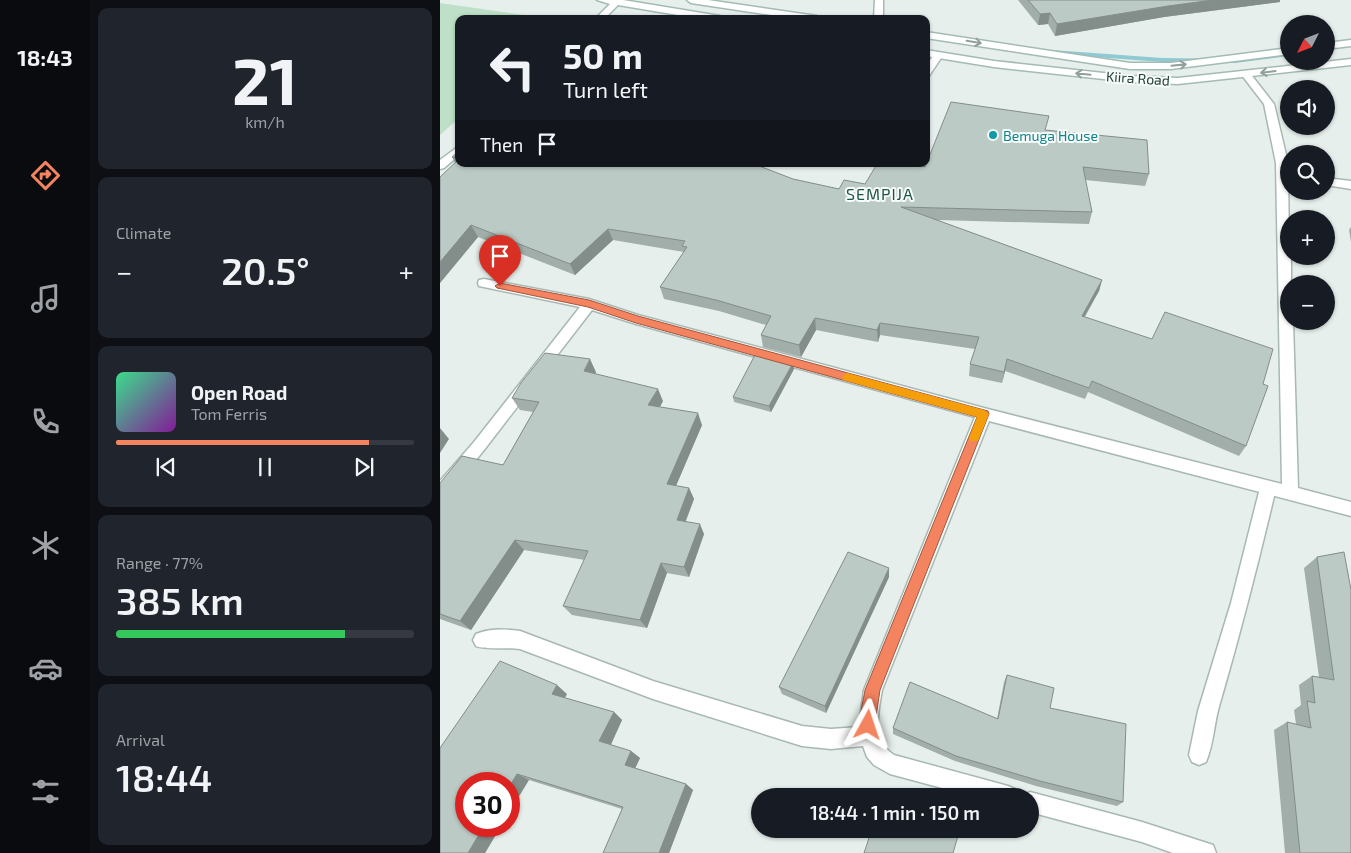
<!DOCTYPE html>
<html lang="en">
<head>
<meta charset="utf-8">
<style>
	body { margin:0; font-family:"Exo 2",sans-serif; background:#20242c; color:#f1f3f6; height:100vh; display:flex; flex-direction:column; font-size:19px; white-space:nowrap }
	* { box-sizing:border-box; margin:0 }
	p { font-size:16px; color:#9ea1a6 }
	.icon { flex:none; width:28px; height:28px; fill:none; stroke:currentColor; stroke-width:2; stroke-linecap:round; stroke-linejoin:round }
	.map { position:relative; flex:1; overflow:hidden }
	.panel { display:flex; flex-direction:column; gap:8px; padding:8px; background:#0d0f14; width:350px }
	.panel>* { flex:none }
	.top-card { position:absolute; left:15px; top:15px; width:475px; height:152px; border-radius:10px; box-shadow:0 1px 4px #0004; background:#171b24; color:#f1f3f6; overflow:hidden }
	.needle { width:32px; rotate:228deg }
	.fabs { position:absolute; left:840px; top:15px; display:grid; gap:10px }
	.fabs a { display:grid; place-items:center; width:55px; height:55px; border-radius:50%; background:#171b24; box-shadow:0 1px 4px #0004; font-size:25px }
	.speed { position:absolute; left:15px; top:772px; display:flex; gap:10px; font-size:25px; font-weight:700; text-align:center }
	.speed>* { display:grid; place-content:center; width:65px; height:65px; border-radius:50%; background:#171b24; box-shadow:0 1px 4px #0004; line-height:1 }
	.speed .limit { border:8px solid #d22; background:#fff; color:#111 }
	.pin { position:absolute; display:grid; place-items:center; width:42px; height:42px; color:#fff; margin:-51px -21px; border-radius:50% 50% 50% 0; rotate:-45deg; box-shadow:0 0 5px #0007 }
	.pin .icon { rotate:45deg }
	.me { position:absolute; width:55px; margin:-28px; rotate:5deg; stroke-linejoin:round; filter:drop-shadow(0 0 4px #0008) }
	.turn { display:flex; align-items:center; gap:18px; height:105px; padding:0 25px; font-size:22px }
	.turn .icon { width:65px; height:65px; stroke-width:2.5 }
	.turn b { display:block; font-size:35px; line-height:42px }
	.then { display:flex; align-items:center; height:48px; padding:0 25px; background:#0003; gap:10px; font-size:19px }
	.big { font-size:38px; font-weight:600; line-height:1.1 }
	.panel .tile { flex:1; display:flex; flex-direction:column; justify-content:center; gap:8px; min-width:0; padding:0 18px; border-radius:10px; background:#20242c }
	.panel .dial { align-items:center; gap:0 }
	.dial b { font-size:65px; line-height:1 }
	.song { display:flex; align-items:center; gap:15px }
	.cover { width:60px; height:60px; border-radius:8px; background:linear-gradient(135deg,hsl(150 70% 55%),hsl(290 70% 35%)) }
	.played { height:5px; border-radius:2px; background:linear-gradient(90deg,#f4845f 85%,#363941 85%) }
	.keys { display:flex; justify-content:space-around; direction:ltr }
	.heat { display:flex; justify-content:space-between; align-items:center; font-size:28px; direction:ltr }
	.charge { height:8px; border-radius:4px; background:linear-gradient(90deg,#34c759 77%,#363941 0) }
	.trip { position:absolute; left:311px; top:788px; width:288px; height:50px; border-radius:25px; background:#171b24; box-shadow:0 1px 4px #0004; font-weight:600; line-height:50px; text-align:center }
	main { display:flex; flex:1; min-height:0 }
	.dock { display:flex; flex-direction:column; width:90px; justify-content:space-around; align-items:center; background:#090b0e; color:#9ea1a6 }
	.dock .icon { width:35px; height:35px }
	.dock .current { color:#f4845f }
	.dock b { font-size:22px; color:#f1f3f6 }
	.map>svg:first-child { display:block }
	.green { fill:#bfe0c8 }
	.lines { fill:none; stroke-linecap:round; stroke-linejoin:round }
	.stream { fill:#8ec9d4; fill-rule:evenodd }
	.service-casing { stroke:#a8b8b2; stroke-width:3 }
	.minor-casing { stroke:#a8b8b2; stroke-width:3 }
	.secondary-casing { stroke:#a4bbb3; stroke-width:3 }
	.service { fill:#fff; fill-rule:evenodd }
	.minor { fill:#fff; fill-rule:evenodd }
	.secondary { fill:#fff; fill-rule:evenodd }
	.wall { fill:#a1aea9 }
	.shaded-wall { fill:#838d89 }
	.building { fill:#bbcac4; stroke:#838d89 }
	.oneway { stroke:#92a09c }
	.route { fill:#f4845f; stroke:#9f563e }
	.slow { fill:#f59e0b }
	.culture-dot { fill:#0f9aa8; stroke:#f7fbf9; stroke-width:2 }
	.labels { text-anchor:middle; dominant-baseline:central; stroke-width:4; stroke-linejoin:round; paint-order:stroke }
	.far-street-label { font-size:14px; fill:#24423a; stroke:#f7fbf9 }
	.far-culture-label { font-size:14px; fill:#0d838f; stroke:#f7fbf9; text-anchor:start }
	.far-quarter-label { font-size:16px; letter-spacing:1px; fill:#1f5548; stroke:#f7fbf9 }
</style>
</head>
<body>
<main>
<nav class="dock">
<b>18:43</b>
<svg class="icon current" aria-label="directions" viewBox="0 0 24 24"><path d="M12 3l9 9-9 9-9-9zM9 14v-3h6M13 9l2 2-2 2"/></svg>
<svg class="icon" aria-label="music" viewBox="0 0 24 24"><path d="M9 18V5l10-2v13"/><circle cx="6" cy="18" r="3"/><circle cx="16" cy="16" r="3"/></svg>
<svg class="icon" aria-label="phone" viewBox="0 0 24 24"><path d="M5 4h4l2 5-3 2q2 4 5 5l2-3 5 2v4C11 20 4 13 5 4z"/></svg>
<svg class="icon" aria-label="climate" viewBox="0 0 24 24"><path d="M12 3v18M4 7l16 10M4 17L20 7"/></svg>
<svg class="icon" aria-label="car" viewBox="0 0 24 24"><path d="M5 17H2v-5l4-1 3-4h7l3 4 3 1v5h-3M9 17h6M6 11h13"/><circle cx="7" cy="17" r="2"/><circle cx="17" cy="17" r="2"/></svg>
<svg class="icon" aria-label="filters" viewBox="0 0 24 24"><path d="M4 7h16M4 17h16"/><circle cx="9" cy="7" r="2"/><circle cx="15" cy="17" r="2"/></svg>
</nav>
<section class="panel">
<div class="tile dial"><b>21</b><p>km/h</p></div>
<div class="tile"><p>Climate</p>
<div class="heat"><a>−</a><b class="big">20.5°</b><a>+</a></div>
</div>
<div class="tile">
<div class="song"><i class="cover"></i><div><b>Open Road</b><p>Tom Ferris</p></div></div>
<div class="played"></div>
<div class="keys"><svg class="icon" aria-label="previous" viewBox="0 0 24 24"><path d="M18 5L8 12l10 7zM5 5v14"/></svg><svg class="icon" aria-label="pause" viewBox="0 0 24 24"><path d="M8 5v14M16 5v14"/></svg><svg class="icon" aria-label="next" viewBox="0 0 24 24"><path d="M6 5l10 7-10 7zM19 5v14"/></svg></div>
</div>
<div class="tile"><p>Range · 77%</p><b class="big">385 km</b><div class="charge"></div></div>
<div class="tile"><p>Arrival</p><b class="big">18:44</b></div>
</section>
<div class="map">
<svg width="911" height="853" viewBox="0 0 911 853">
	<rect width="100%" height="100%" fill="#e6efeb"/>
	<path class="green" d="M0,3l111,16h-92v99l-19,17z"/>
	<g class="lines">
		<path class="stream" d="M612,50l110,8 73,1 54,-7v4l-54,7 -73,-1 -107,-8 -4,-2z"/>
		<g class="service-casing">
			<path id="service" d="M435,0h8v19h-9z
				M498,52l5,3 -14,21 -3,1v-11l9,-13z
				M886,178l25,3v8l-25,-4z
				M828,481l6,2 2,5c-17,72 -35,143 -56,215 -6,19 -6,40 -14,59l-7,3 -7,-3 -3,-7 9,-44 33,-108 29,-115 2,-5z"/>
		</g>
		<g class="minor-casing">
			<path id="minor" d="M806,71l3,1 25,32 14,59 1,93h2v28h-2v37h4l5,167 53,14v14l-362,-95 -107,269c-4,23 -11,50 12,65l114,31 7,3 3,7h-46l-82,-22 -16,-9 -7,-8 -4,-11 -32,3 -29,-3 -149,-47 -133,-50c-13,-2 -35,1 -44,-3l-3,-6 3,-6c14,-6 29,-5 44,-3l133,50 149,45 29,3 28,-2 5,-37 111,-273 -339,-93 -44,-14 -108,140 -38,47 -6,2v-18l34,-39 106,-135 -101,-21 -1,-3 1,-3 5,-1 105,20 49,16 346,93 298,76 -6,-321 -12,-59 -23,-30z
				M590,792l112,30 71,23 3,8h-43l-31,-11 -112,-30v-16h-8z"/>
		</g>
		<g class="secondary-casing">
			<path id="secondary" d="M157,0h26l97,16 4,3h-22l-84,-14 -14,14h-9l15,-15z
				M247,0h21l109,16 4,3h-23l-107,-16z
				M486,32l204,31h41l118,-15v6l-118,15h-41l-204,-31z
				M911,40v6l-25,3v-6z
				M486,50l68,11 137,15 47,2 173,-19v6l-173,19 -47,-2 -137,-15 -68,-11z
				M19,146v9l-15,13 -4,1v-9z"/>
		</g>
		<use href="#service" class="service"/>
		<use href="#minor" class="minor"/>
		<use href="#secondary" class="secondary"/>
	</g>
	<path class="wall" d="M578,0h262v2l-116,15 -109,19 -7,-12 -10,1z
		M606,130l103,44 -4,12 -60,-6 7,32 -3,12 -152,-4 165,60 -3,11 -14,26 178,67 -17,62 -7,10 -151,-64 -3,7 -80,-28 -3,12 -33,-7 1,-12 5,-15 -95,-14 -2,7 -62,-12 -15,27 -38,-10 -2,-12 5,-10 -47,-14 -55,-12 -4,-12 24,-35 -71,-12 -38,35 -97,-38 -38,46 15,-120 -3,-6 341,22 46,10 26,-5z
		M911,227v15l-2,-12z
		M353,363l1,6 -23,43 -37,-10 -1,-5z
		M156,372l-1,2 68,27 -3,6 42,18 -26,61 13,2 5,11 -8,22 18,13 -15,43 -22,-4 -20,55 -75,-13 -9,-9 22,-46 -61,-10 -53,80 -31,-11v-136l63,-18 30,-53 -13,-2 -8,-12z
		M904,552l7,301h-66l-11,-123 13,-8 9,2 -2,-14 7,-5 -2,-20 13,-9 7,1 -15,-109 13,-11z
		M449,577l-63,136 -44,-19 -3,-7z
		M567,675l43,33 73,94 -6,4 -81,-20 -81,-25 -62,-27v-6l104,-9 7,-37z
		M127,694l-2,4 49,14 8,8 -11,25 20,6 9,7 -5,10 51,16 7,6 -24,63h-66l19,-44 -93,-29 -63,46h35l-16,27h-45z"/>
	<path class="shaded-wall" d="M773,0h67v2l-116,15 -109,19 2,-12 111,-18z
		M610,13l-2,11 -10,1 2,-11z
		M31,225l7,12 -38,46v-21z
		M168,229l5,11 -38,35 -5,-11z
		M662,280l-3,11 -21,36 4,-11z
		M375,318l1,12 -15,27 -2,-12z
		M440,323v12l-2,7 -1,-12z
		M150,359l6,13 -5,11 -7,-12z
		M567,359l-2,12 -3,12 2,-11z
		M353,363l1,6 -23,43 -2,-6z
		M218,389l5,12 -9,16 -6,-12z
		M258,413l4,12 -30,70 -5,-11z
		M0,428l9,11 -9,14z
		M249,488l5,11 -12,31 -5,-10z
		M260,524l4,10 -15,43 -5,-10z
		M75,540l9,10 -53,80 -11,-9z
		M221,563l6,10 -20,55 -7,-8z
		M449,568v9l-63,136 -1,-7z
		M117,685l10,9 -5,8 -10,-8z
		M174,712l8,8 -13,28 -10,-7z
		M191,751l9,7 -6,13 -9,-6z
		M77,774l12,6 -20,33v-26z
		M246,784l7,6 -24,63h-10z
		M44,826h17l-16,27h-17z"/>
	<path class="building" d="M588,0h185l-45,6 -111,18 -7,-11 -10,1z
		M511,102l98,14 -4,14 102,10 2,34 -66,-7 9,45 -191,-5 201,73 -20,36 70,23 13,-27 108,37 -10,35 5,2 -22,60 -154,-65 -3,7 -82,-29 -3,13 -34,-8 9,-27 -99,-14 -3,7 -62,-12 -16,27 -38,-10 10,-19 -55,-16 -56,-13 27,-40 -5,-1 3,-5 -77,-12 -38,35 -99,-39 -31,37v-85l19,-18v5h295l39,15 46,10 5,-9 21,4 12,-20h32l16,3z
		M19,151v7l-7,-1z
		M105,353l45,6 -6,12 74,18 -10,16 50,8 -31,71 22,4 -12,32 23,4 -16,43 -23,-4 -21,57 -77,-14 25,-55 -73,-11 -55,81 -20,-7v-131l22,-27 41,9 36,-63 -27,-4 9,-15z
		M316,353l37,10 -24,43 -36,-9z
		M408,552l41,16 -64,138 -46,-19z
		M904,552l7,38v263h-51l-13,-131 24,6 -4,-27 8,2 -3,-27 22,4 -17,-123z
		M60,661l57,24 -5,9 62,18 -15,29 32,10 -6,14 61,19 -27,69h-56l20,-46 -106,-33 -8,13v-3h-43v42h18l-16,27h-28v-105z
		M567,675l47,13 -4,20 76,16 -3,78 -83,-21 -84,-25 -63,-28 17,-46 88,37z
		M445,791l12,5h-14z
		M432,829h88l-7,24h-89z"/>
	<defs><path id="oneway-shaft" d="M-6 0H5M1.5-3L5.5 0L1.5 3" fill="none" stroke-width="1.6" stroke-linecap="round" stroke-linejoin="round" transform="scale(1.25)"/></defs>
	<g class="oneway">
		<use href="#oneway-shaft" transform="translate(534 42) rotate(9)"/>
		<use href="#oneway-shaft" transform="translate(739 65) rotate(-6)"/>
		<use href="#oneway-shaft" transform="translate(828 72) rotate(173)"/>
		<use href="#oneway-shaft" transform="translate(643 74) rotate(-174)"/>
	</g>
	<path class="route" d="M60,283l89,17 49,16 350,95 1,3 -109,276 -6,40 -6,2 -5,-2c-5,-13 0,-27 2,-40l112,-273 -341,-94 -48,-16 -91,-19 -2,-2z"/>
	<path class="slow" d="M407,373l137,37 5,4 -11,27h-8l-1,-3 8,-21 -134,-37 -1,-3z"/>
	<circle class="culture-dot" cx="553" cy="135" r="5"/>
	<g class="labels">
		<g class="far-street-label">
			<text transform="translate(698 78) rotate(4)">Kiira Road</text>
		</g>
		<g class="far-culture-label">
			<text x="563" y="135">Bemuga House</text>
		</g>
		<g class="far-quarter-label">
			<text x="440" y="193">SEMPIJA</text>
		</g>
	</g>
</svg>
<div class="fabs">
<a><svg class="needle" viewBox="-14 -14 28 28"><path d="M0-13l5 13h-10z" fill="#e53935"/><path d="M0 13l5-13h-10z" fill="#9ea1a6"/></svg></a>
<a><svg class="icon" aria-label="sound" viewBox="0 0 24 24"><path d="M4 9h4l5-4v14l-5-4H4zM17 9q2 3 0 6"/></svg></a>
<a><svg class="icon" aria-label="search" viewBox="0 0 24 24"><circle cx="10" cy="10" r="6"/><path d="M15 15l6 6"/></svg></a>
<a>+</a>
<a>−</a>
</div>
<div class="speed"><div class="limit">30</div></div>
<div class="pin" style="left:60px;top:286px;background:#d93025"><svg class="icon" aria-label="arrive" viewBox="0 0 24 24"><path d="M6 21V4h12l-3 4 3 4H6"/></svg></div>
<svg class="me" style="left:428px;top:725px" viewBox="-20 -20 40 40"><path d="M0-17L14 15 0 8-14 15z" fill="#f4845f" stroke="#fff" stroke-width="4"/></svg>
<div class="trip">18:44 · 1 min · 150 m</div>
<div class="top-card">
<div class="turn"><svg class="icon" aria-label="left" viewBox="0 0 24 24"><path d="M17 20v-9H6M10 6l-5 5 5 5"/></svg><div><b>50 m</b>Turn left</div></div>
<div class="then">Then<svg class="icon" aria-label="arrive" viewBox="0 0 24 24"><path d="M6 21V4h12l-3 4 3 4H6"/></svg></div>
</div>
</div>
</main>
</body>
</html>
